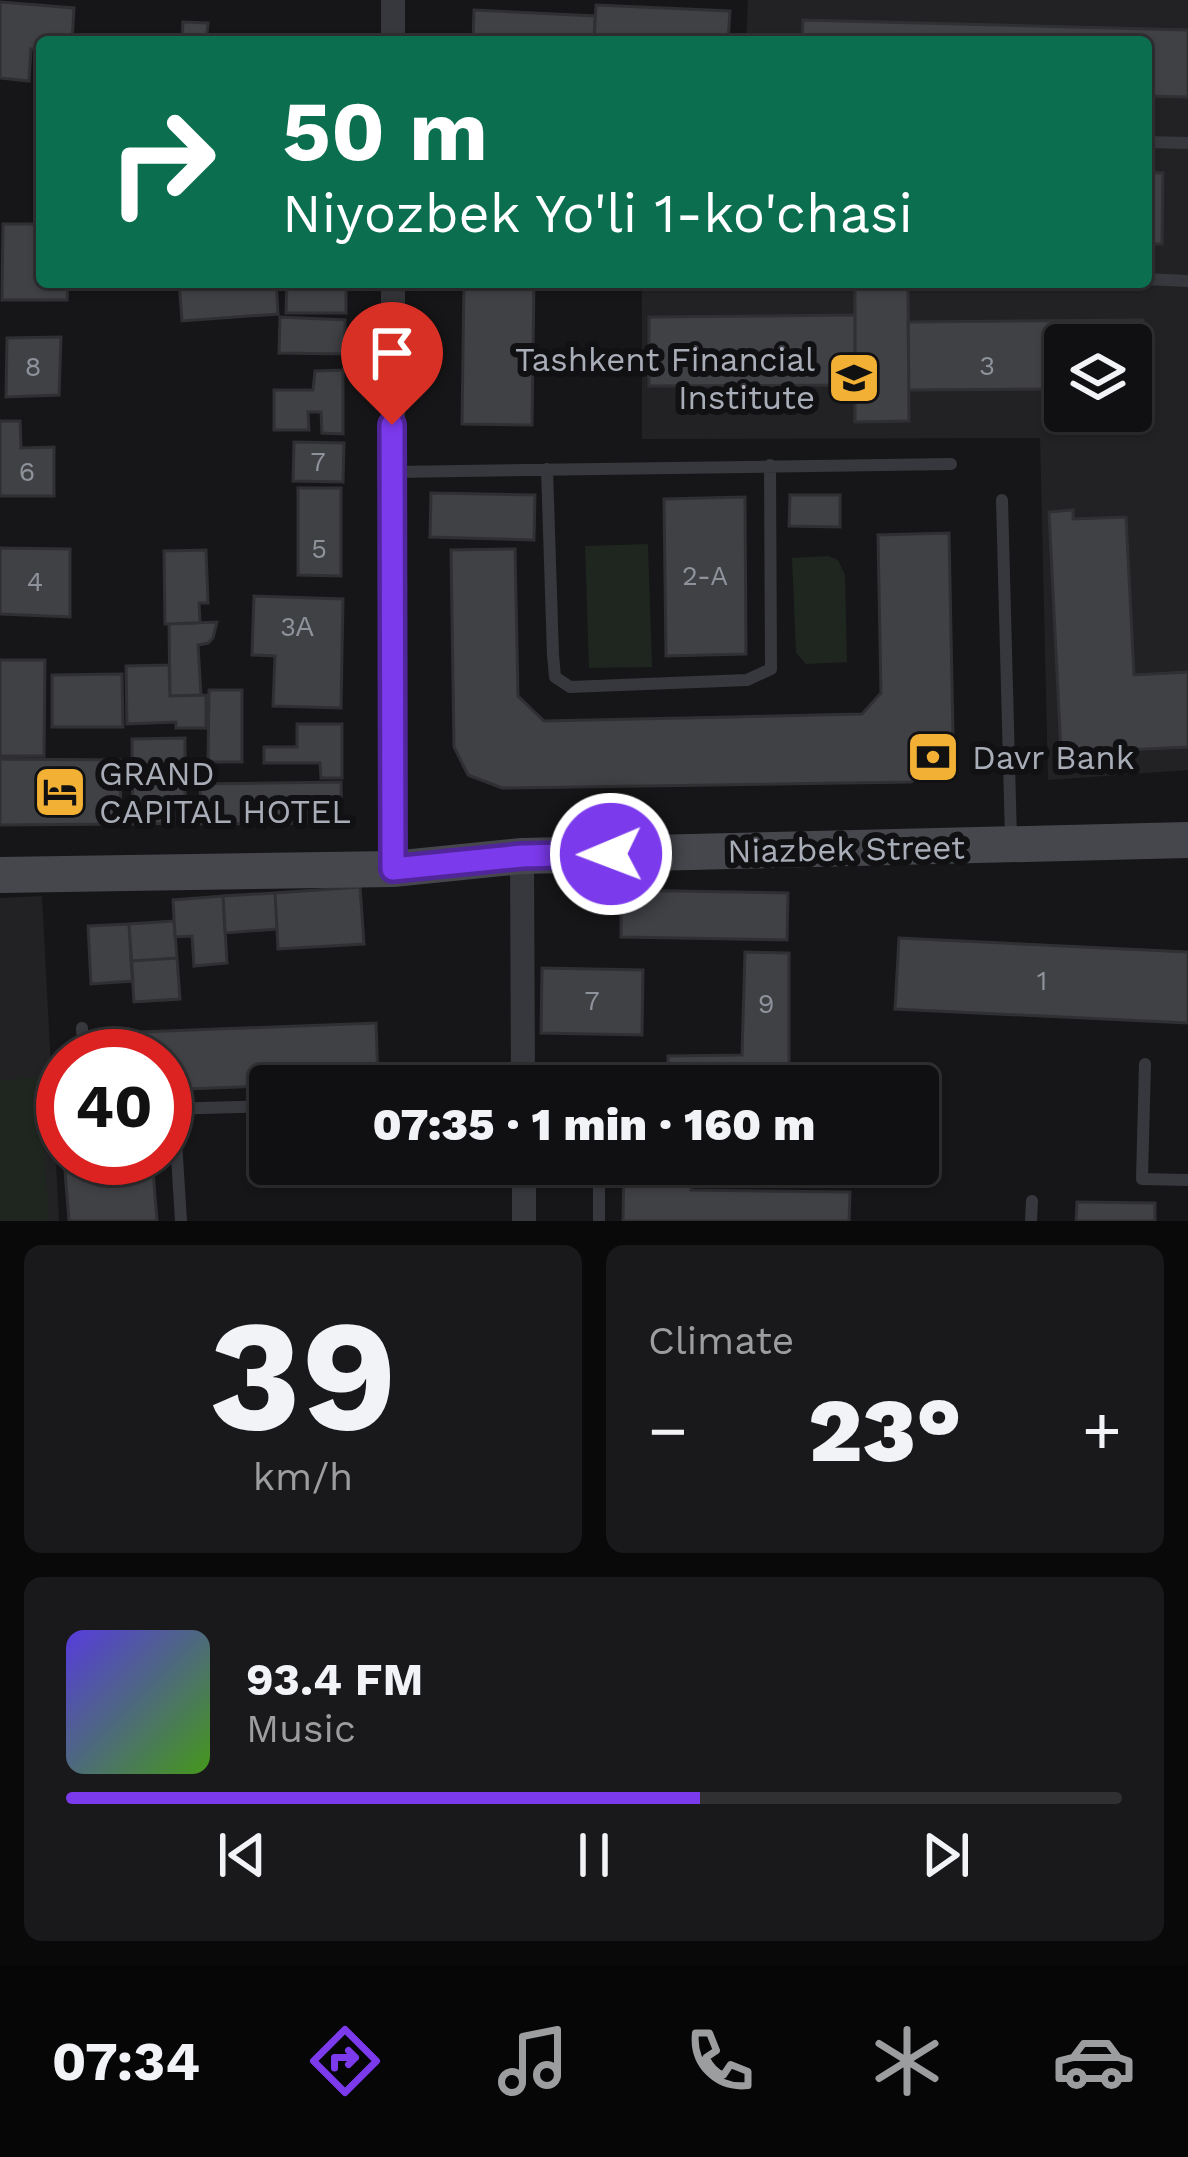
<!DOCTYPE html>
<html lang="en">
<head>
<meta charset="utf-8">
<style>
	body { margin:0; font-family:"Work Sans",sans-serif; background:#19191b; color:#f1f3f6; height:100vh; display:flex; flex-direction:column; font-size:45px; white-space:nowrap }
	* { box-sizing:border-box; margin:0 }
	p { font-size:39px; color:#9c9d9f }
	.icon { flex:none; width:66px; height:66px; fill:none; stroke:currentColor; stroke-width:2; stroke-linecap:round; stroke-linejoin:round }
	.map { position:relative; height:1221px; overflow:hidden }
	.drawer { display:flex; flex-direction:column; gap:24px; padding:24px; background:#09090a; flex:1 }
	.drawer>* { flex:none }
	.banner { position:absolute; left:36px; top:36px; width:1116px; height:252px; border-radius:12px; box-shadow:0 3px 9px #0004,0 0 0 3px #303032; background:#0b6e4f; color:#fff; overflow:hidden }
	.tools { position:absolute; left:1044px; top:324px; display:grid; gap:24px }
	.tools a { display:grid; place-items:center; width:108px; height:108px; border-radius:12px; background:#101012; box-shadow:0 3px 9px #0004,0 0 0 3px #303032; font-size:60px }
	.speed { position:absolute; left:36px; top:1029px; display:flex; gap:24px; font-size:60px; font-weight:700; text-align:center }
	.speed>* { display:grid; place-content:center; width:156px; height:156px; border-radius:50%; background:#101012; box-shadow:0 3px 9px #0004,0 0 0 3px #303032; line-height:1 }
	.speed .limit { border:18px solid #d22; background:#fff; color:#111 }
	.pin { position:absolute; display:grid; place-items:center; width:102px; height:102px; color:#fff; margin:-123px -51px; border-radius:50% 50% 50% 0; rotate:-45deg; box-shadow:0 0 12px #0007 }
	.pin .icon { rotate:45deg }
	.me { position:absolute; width:132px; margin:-66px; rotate:269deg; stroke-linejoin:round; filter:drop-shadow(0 0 9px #0008) }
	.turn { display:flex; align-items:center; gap:42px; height:252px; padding:0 48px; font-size:54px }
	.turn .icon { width:156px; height:156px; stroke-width:2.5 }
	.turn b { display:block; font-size:84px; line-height:102px }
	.big { font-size:90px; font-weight:800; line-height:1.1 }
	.drawer .card { flex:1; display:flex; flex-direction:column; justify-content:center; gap:18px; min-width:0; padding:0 42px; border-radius:18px; background:#19191b }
	.drawer .dial { align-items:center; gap:0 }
	.dial b { font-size:156px; line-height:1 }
	.song { display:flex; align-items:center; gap:36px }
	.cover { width:144px; height:144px; border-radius:18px; background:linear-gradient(135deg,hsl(250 70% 55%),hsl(100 70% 35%)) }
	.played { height:12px; border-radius:6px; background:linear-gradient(90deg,#7c3aed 60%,#303032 60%) }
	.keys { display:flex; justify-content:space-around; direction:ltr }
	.heat { display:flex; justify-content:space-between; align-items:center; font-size:66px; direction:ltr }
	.drawer .tiles { flex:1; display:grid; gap:24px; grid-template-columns:1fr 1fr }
	.card:last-child { grid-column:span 2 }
	.trip { position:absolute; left:249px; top:1065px; width:690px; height:120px; border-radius:12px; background:#101012; box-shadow:0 3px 9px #0004,0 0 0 3px #303032; font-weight:800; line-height:120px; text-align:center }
	.dock { display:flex; height:192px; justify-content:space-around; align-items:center; background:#060607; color:#9c9d9f }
	.dock .icon { width:84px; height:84px }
	.dock .current { color:#7c3aed }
	.dock b { font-size:54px; color:#f1f3f6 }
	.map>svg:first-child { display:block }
	.built { fill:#222225; fill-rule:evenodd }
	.green { fill:#1e261f }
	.building { fill:#404145; stroke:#303034; stroke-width:3 }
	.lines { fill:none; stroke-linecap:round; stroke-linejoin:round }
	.lane { stroke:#37383d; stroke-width:12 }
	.street { stroke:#37383d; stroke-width:24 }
	.secondary { stroke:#45474d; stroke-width:36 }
	.route-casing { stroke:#51269a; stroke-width:30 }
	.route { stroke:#7c3aed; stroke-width:21 }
	.labels { text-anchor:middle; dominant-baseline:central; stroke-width:12; stroke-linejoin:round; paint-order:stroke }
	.number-label { font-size:27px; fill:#8e929b }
	.poi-label { font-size:33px; fill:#a8adb8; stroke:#111113; text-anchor:start }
	.street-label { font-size:33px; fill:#a8adb8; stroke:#111113 }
</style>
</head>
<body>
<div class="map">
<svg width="1188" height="1221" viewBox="0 0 1188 1221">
	<rect width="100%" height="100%" fill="#161618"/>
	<path class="built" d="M748,0h440v770l-140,10 -8,-342 -398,1v-151l91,-1 1,-5h412v-240h-400zM1065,345h66v66h-66z
		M42,896l17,325h-59v-323z"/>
	<path class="green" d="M648,544l4,123 -63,1 -4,-122z
		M828,556l10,4 7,15 2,87 -41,2 -10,-11 -4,-95z
		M39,1077l10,144h-49v-141z"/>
	<path class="building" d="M0,2l74,6 -2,34h-30v7h-11l-2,32 -29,-3z
		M596,5l134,6 -2,31h-134z
		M474,10l121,6 -1,26h-121z
		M803,20l385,10v67l-42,-1v-54h-344z
		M183,22l25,1 -2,19h-24z
		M1146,172l17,1 -1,71h-16z
		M3,224h39v58h26l-1,18h-65z
		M179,282h97l2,32 -96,7z
		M287,282h59v31h-60z
		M464,282h70l-2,143 -70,-1z
		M855,282h53l1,139 -54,1z
		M855,315v70l-206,1v-69z
		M280,317l65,3v34l-66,-1z
		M1143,320v68h-12v-43h-66v44l-156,1 -1,-68z
		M61,337l-2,58 -53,2 1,-59z
		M343,370v64l-21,-1 -1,-21h-13l1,18h-35v-40h39l2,-19z
		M0,421h20l1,27 33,-1v49h-54z
		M294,442l50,1 -1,39 -50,-1z
		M298,488h43v88l-43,-1z
		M431,493l104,2 -1,45 -104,-3z
		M790,495h50v32l-51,-1z
		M745,497l1,157 -80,2 -2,-157z
		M1073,510v9l53,-2 8,158 54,-3v75l-127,6 -12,-241z
		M949,533l4,202 -15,28 -27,19 -409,6 -34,-13 -14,-28 -3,-197 64,-1 3,147 26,25 318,-7 19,-21 -3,-158z
		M0,548l70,1v68l-70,-3z
		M206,550l2,53h-9l1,20 -35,1 -1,-73z
		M254,596l89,3 -2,109 -68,-2 2,-50 -23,-1z
		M217,622l-4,16 -5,5 -10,2 3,50 -31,1 -1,-72z
		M0,660h45l-1,96h-44z
		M169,665l1,31 36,-1v33h-30v-6l-49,2 -1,-58z
		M122,674l1,53h-71v-52z
		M209,690h33v72h-34z
		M297,724h45v54h-21l-1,-15h-56v-16h33z
		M185,738v85l-52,1 -1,-85z
		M0,759l120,1 1,64 -121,1z
		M341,782l1,41 -141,1 -1,-40z
		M360,887l4,57 -86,5 -3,-56z
		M621,890l167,3 -1,47 -166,-3z
		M275,893l2,36 -52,4 -2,-37z
		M223,896l4,67 -33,3 -2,-30 -17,1 -2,-37z
		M174,921l3,37 -46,3 -2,-37z
		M129,924l4,57 -42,3 -3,-58z
		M899,938l289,14v71l-293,-14z
		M745,952l44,1v133h-121v-30l74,-1z
		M177,958l3,41 -46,3 -3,-41z
		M542,968l101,2 -1,65 -101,-2z
		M376,1023l2,58 -213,9v-34h-49l-1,-23z
		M64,1158h88l5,63h-88z
		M624,1164h67v26l159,2 -1,29h-226z
		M1077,1202l78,1v18h-79z"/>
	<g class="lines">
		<path class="lane" d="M1146,142l42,1
			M1146,279l42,2
			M547,469l6,186 2,22 15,10 177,-7 24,-11 -1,-204
			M394,472l557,-8
			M1002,500l9,339
			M82,1028l2,28
			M1145,1064l-3,115 46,1
			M165,1109l105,-3
			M174,1109l7,112
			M741,1164l141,4
			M599,1221v-57
			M1031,1221l1,-20"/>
		<path class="street" d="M393,42v-42
			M393,282v587
			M522,856l1,230
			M524,1164v57"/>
		<path class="secondary" d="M0,875l393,-6 129,-13 666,-16"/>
	</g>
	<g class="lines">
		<g class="route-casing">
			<path id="route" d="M392,425l1,444 129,-13 89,-2"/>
		</g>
		<use href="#route" class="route"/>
	</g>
	<defs>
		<g id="university-square" transform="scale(2.7)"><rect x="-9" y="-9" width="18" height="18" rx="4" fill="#f2b134" stroke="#111113"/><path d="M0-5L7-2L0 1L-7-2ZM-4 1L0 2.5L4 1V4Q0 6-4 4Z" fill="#111"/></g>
		<g id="bank-square" transform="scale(2.7)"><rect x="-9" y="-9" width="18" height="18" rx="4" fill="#f2b134" stroke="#111113"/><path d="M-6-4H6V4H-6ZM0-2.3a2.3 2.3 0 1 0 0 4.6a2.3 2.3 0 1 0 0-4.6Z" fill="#111"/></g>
		<g id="hotel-square" transform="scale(2.7)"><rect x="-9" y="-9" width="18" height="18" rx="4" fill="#f2b134" stroke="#111113"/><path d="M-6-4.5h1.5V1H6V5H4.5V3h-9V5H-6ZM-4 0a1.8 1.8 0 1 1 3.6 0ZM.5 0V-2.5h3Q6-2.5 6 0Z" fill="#111"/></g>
	</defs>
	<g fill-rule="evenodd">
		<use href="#university-square" x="854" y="378"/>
		<use href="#bank-square" x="933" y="757"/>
		<use href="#hotel-square" x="60" y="792"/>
	</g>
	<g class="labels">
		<g class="number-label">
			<text x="987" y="366">3</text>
			<text x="33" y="367">8</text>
			<text x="318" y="462">7</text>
			<text x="27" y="472">6</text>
			<text x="319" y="549">5</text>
			<text x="705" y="576">2-A</text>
			<text x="35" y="582">4</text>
			<text x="297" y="627">3А</text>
			<text x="1042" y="981">1</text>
			<text x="592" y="1001">7</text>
			<text x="766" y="1004">9</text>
		</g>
		<g class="poi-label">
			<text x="815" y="359" text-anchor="end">Tashkent Financial<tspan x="815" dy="38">Institute</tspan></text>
			<text x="972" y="757">Davr Bank</text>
			<text x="99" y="773">GRAND<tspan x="99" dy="38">CAPITAL HOTEL</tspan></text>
		</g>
		<g class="street-label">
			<text transform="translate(846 849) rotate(-1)">Niazbek Street</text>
		</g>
	</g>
</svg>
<div class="tools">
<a><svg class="icon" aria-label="layers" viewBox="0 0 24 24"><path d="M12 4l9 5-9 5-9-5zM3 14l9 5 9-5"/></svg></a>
</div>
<div class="speed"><div class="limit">40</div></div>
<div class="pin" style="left:392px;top:425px;background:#d93025"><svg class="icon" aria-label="arrive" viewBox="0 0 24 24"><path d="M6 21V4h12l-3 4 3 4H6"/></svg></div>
<svg class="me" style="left:611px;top:854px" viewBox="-20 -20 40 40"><circle r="17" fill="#7c3aed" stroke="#fff" stroke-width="3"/><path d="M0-11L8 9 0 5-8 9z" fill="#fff"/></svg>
<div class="trip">07:35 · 1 min · 160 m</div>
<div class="banner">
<div class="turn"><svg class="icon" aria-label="right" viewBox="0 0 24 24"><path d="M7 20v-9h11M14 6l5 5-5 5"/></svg><div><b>50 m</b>Niyozbek Yo'li 1-ko'chasi</div></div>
</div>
</div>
<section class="drawer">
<div class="tiles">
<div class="card dial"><b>39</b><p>km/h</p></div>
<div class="card"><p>Climate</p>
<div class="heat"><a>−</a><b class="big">23°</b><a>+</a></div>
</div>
<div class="card">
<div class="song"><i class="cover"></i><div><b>93.4 FM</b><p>Music</p></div></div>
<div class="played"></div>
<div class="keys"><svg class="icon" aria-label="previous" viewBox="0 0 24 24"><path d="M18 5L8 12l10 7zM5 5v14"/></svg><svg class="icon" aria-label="pause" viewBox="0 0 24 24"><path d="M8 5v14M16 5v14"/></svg><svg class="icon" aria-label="next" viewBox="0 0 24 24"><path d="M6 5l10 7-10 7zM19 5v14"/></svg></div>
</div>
</div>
</section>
<nav class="dock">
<b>07:34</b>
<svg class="icon current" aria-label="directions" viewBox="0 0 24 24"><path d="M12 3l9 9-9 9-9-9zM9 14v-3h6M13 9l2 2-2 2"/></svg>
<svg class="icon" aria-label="music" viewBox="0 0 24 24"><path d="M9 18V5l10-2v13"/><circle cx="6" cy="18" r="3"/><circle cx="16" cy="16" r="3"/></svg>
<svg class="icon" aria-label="phone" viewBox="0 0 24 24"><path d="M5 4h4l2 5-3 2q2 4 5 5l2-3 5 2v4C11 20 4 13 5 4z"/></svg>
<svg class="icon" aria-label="climate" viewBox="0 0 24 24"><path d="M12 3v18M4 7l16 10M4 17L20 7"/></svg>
<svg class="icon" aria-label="car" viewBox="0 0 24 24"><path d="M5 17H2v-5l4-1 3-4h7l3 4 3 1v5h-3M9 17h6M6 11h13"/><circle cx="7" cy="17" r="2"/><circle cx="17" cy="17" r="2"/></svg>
</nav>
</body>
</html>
